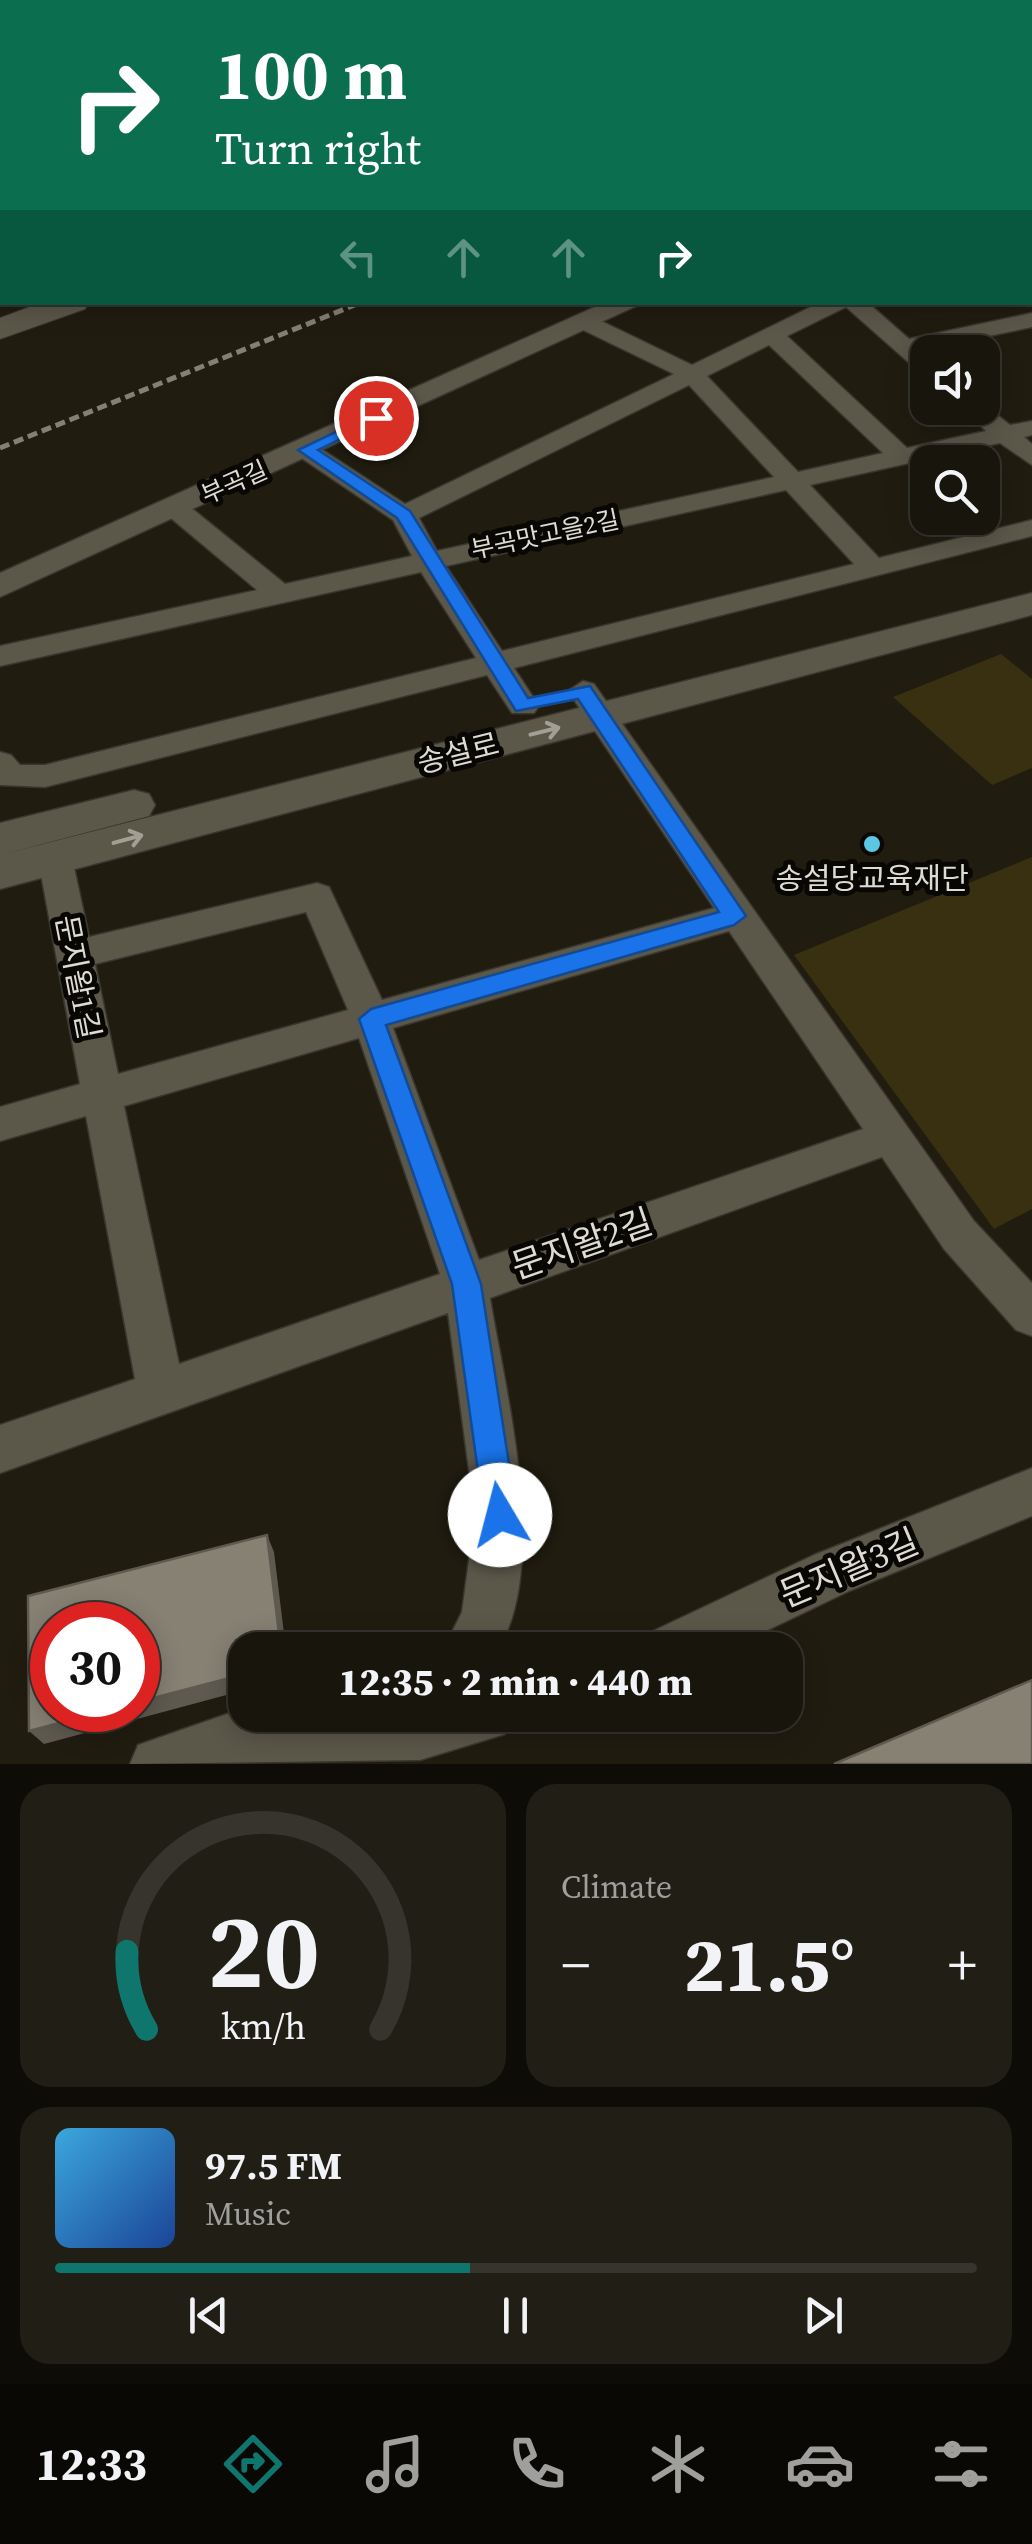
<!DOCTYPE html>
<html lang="en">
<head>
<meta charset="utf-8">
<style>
	body { margin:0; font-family:"Source Serif 4","Noto Sans KR",serif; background:#211e15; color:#f1f3f6; height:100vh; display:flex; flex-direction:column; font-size:38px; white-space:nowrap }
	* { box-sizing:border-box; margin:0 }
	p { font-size:32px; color:#9f9f9d }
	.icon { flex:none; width:55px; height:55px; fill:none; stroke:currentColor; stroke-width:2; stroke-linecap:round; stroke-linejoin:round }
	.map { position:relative; height:1764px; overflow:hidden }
	.details { display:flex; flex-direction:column; gap:20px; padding:20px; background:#0d0c07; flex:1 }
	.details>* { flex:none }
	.guide { position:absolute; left:0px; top:0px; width:1032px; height:305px; box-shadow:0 5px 25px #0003,0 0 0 2px #36342d; background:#0b6e4f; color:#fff; overflow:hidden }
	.tools { position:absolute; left:910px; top:335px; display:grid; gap:20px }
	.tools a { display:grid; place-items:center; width:90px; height:90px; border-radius:20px; background:#18150c; box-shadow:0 5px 25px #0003,0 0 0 2px #36342d; font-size:50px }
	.speed { position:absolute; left:30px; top:1602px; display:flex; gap:20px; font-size:50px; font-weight:700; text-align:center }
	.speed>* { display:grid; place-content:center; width:130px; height:130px; border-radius:50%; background:#18150c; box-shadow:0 5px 25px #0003,0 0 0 2px #36342d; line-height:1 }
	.speed .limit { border:15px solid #d22; background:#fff; color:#111 }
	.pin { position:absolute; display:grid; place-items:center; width:85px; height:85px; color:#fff; margin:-42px; border:5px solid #fff; border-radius:50%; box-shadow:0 2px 10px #0007 }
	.me { position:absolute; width:110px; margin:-55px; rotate:352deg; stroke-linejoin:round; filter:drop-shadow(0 0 8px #0008) }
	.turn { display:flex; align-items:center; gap:35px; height:210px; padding:0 50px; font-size:45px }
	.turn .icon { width:130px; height:130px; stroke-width:2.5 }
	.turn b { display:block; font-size:70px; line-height:85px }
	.lanes { display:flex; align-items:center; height:95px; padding:0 50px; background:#0003; justify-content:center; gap:50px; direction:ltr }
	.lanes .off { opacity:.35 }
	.big { font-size:75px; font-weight:800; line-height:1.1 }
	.details .widget { flex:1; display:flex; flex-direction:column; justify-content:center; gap:15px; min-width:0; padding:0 35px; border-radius:30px; background:#211e15 }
	.details .dial { align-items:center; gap:0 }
	.dial svg { height:260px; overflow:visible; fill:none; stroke:#36342d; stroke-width:7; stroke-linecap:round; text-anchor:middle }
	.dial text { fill:#f1f3f6; stroke:none }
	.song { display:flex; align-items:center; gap:30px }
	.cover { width:120px; height:120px; border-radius:15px; background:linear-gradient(135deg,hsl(200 70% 55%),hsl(220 70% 35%)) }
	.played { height:10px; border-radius:5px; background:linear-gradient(90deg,#0f766e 45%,#36342d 45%) }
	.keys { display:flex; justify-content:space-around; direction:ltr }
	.heat { display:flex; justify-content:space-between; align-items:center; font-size:55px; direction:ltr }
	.details .tiles { flex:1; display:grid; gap:20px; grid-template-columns:1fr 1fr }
	.widget:last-child { grid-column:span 2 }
	.trip { position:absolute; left:228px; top:1632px; width:575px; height:100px; border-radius:30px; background:#18150c; box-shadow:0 5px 25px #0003,0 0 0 2px #36342d; font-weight:800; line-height:100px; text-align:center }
	.tabs { display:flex; height:160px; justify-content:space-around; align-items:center; background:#0a0805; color:#9f9f9d }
	.tabs .icon { width:70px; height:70px }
	.tabs .on { color:#0f766e }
	.tabs b { font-size:45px; color:#f1f3f6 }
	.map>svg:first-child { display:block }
	.green { fill:#383011 }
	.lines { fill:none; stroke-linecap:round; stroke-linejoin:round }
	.river { fill:#3a636f; fill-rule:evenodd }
	.minor-casing { stroke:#38362f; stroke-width:3 }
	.tertiary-casing { stroke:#38362f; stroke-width:3 }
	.secondary-casing { stroke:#38362f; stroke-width:2 }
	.motorway-casing { stroke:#38362f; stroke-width:3 }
	.minor { fill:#5b5749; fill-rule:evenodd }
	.tertiary { fill:#5b5749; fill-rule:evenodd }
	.secondary { fill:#5b5749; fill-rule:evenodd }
	.motorway { fill:#9e8420; fill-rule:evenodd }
	.rail { stroke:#838076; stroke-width:5; stroke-dasharray:10 5; stroke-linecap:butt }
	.shaded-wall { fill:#5e5a50 }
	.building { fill:#868173; stroke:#5e5a50; stroke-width:2.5 }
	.oneway { stroke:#a2a095 }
	.route { fill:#1a73e8; stroke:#114b97; stroke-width:2.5 }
	.poi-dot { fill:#5ac8e5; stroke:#080703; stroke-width:4 }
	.labels { text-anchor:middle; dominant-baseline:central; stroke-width:10; stroke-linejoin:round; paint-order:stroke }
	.far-street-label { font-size:25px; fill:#dddbd3; stroke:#080703 }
	.street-label { font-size:30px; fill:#dddbd3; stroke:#080703 }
	.poi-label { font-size:30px; fill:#dddbd3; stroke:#080703 }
	.near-street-label { font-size:35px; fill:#dddbd3; stroke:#080703 }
</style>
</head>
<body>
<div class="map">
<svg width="1032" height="1764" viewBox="0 0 1032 1764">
	<rect width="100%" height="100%" fill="#201c10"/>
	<path class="green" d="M1001,654l31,25v89l-40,17 -99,-88z
		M1032,857v352l-38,20 -200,-274z"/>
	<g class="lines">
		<path class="river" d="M0,96h2v18h-2z"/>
		<g class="minor-casing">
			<path id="minor" d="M1030,257h2v12h-2z
				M0,260h2v12h-2z
				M821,302h46l42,37 123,-26v14l-110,23 6,5v14l-13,-1 -69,-61 -59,29 120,112 79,-17 -23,-23h19v-5l28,22 22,-4v14l-8,2 8,7v21l-32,-22 -190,42 69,73 153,-38v16l-518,132 25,38 -5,7h-22l-25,-38 -442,112 -45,-2v-33l11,3 9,10h25l431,-107 -55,-86 -421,94v-20l257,-56 -91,-76 -4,-6 4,-6h18l101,82 127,-28 -19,-36 -96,-65 -4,-5 4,-5h18l90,59 269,-130 -95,-46v-10h16l97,47zM769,345l114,108 -85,19 -91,-96zM689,385l85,92 -337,74 -18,-33zM786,490l68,74 -352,87 -56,-85z
				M583,681l11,3 380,537 58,62v53l-16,-6 -72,-81 -62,-92 -392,141c16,97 60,264 8,352h-55l19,-38 13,-97 -27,-202 -448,160v-48l135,-46 -49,-263 -86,25v-34l80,-23 -42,-226 5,-9 12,-4 12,4 5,9 17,79 228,-54 12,4 53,113 332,-92 -146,-217zM306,912l42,98 -230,64 -23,-110zM729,931l134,198 -384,131 -86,-232zM359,1038l81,236 -261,90 -55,-258z
				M1032,1468v48l-183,75 -123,59h-83l8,-18 163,-77z
				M245,1712v3h268l-8,19 -85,26 -290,4 8,-19 92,-32z"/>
		</g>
		<g class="tertiary-casing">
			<path id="tertiary" d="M0,8h2v12h-2z
				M1032,201v16l-2,1v-16z
				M606,302h39l-645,295v-24z
				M1032,593v22l-1032,274v-34z
				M134,790l15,4 6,11 -6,11 -149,39v-32z"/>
		</g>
		<g class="secondary-casing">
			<path id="secondary" d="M820,0h22v2h-22z
				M43,302h46l-4,7 -85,30v-21z"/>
		</g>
		<g class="motorway-casing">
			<path id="motorway" d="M869,0h30l1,2h-29z"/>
		</g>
		<use href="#minor" class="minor"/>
		<use href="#tertiary" class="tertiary"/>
		<use href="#secondary" class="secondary"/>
		<use href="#motorway" class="motorway"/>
		<path class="rail" d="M0,448l362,-146"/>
	</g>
	<path class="shaded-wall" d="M267,1535l7,17 12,98h-5z
		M245,1674v16l-201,54 -15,-13 80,-21h29v-8z"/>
	<path class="building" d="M267,1535l14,115h-36v24l-107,28v-77h-86v85h57l-80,21 -1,-135z
		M1032,1680v84h-198z"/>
	<defs><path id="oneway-shaft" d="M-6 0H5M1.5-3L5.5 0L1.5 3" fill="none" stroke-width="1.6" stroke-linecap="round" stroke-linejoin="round" transform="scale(2.5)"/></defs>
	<g class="oneway">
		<use href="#oneway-shaft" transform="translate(545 731) rotate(-14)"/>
		<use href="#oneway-shaft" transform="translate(128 839) rotate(-15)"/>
	</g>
	<path class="route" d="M371,415l13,3 -66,32 92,61 118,187 62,-12 156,230 -12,9 -348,100 95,259 36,231 -5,12 -12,4 -11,-4 -5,-12 -32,-231 -93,-265 12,-10 348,-97 -141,-213 -62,12 -119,-193 -99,-68z"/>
	<circle class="poi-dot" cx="872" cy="844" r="10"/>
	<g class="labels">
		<g class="far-street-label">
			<text transform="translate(234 482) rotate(-24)">부곡길</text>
			<text transform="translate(545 534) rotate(-12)">부곡맛고을2길</text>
		</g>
		<g class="street-label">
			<text transform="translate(458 753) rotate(-14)">송설로</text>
			<text transform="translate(78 977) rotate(79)">문지왈1길</text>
		</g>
		<g class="poi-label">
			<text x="872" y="878">송설당교육재단</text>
		</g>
		<g class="near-street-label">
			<text transform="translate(582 1244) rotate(-19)">문지왈2길</text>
			<text transform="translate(849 1568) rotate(-23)">문지왈3길</text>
		</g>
	</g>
</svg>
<div class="tools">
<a><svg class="icon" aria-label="sound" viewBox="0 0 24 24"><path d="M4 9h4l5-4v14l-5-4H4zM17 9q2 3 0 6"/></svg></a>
<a><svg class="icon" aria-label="search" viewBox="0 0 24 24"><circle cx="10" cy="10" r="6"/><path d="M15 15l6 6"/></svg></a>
</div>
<div class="speed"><div class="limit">30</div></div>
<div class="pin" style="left:376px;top:418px;background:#d93025"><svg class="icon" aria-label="arrive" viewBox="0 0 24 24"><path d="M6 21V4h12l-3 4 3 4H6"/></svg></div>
<svg class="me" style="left:500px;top:1515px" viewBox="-20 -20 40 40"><circle r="19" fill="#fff"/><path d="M0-13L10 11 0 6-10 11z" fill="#1a73e8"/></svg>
<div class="trip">12:35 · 2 min · 440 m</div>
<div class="guide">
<div class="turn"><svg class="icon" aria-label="right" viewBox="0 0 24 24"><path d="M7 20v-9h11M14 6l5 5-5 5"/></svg><div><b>100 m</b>Turn right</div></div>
<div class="lanes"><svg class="icon off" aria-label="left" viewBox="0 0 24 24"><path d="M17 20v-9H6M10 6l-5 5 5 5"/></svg><svg class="icon off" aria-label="ahead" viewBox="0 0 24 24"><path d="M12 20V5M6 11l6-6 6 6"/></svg><svg class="icon off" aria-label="ahead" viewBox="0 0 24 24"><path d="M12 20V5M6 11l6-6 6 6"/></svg><svg class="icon" aria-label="right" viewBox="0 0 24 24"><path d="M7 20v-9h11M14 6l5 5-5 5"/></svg></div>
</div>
</div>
<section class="details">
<div class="tiles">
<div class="widget dial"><svg viewBox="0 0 100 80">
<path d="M14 69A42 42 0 1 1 86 69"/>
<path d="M14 69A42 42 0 0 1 8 45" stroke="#0f766e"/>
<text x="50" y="56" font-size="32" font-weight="700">20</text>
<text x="50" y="72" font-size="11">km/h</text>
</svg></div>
<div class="widget"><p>Climate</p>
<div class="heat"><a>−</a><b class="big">21.5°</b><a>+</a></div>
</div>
<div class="widget">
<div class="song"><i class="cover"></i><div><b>97.5 FM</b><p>Music</p></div></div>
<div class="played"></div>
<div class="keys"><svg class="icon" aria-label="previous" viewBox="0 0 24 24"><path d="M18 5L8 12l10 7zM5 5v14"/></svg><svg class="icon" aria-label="pause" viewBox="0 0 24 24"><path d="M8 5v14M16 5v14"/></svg><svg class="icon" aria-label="next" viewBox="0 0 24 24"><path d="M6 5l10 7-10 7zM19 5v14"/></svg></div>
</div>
</div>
</section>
<nav class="tabs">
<b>12:33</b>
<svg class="icon on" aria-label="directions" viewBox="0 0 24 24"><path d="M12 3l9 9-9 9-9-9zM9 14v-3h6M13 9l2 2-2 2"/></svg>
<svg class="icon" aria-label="music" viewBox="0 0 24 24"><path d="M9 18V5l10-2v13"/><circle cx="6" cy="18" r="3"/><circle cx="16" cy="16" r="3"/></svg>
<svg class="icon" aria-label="phone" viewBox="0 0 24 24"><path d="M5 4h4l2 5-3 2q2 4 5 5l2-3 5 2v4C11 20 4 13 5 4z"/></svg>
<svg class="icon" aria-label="climate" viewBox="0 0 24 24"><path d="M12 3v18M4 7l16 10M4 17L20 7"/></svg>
<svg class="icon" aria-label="car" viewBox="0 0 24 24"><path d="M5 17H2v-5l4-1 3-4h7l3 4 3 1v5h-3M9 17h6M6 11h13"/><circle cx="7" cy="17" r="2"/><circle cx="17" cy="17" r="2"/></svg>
<svg class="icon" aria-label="filters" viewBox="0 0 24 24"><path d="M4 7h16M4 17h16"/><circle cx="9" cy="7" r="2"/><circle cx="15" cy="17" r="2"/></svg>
</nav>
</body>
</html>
